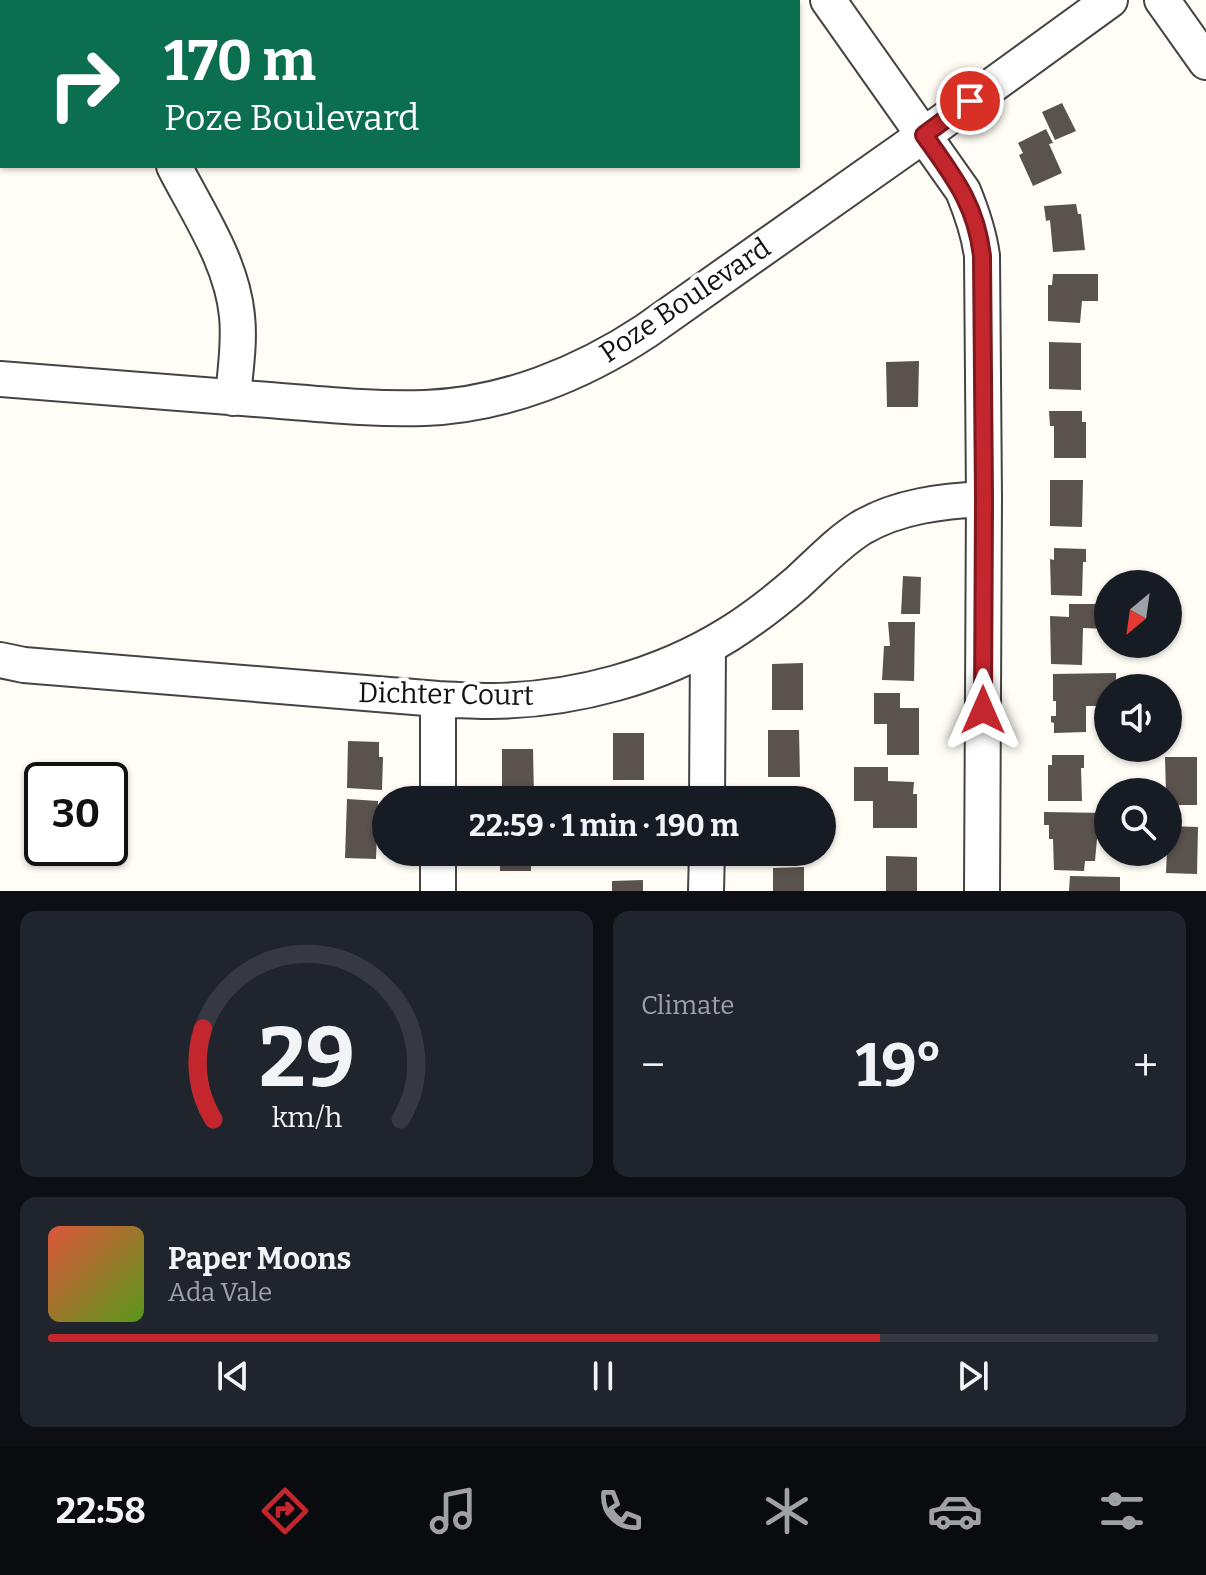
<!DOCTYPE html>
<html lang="en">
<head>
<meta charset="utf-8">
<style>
	body { margin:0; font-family:Bitter,serif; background:#20242c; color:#f1f3f6; height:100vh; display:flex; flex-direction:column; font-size:30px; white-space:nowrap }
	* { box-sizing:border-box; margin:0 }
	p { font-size:26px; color:#9ea1a6 }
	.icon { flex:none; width:44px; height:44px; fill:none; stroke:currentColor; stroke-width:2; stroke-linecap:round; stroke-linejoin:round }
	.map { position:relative; height:891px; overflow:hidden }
	.sheet { display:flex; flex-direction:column; gap:20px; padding:20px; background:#0d0f14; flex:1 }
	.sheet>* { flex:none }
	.banner { position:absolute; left:0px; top:0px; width:800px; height:168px; box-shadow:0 2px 6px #0004; background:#0b6e4f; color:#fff; overflow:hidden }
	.needle { width:52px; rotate:209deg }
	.buttons { position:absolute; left:1094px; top:570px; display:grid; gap:16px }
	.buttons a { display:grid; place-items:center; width:88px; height:88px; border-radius:50%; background:#171b24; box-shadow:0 2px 6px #0004; font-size:40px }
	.speed { position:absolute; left:24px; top:762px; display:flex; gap:16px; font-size:40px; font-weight:700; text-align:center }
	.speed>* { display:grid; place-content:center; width:104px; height:104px; border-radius:50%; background:#171b24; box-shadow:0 2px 6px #0004; line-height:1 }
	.speed .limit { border:4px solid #111; border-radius:12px; background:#fff; color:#111 }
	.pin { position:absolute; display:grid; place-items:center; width:68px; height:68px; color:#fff; margin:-34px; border:4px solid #fff; border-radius:50%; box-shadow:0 2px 8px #0007 }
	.me { position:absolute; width:88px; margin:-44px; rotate:0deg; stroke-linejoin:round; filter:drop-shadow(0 0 6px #0008) }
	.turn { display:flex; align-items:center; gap:28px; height:168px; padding:0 32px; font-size:36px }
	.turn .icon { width:104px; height:104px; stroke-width:2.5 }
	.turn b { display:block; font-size:56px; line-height:68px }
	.big { font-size:60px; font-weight:700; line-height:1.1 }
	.sheet .widget { flex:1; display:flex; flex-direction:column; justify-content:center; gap:12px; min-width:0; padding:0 28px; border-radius:16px; background:#20242c }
	.sheet .dial { align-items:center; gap:0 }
	.dial svg { height:208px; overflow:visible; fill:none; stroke:#363941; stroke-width:7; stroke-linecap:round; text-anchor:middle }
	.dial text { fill:#f1f3f6; stroke:none }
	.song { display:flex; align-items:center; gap:24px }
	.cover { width:96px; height:96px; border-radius:12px; background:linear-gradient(135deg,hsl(10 70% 55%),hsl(90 70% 35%)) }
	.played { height:8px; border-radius:4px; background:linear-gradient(90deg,#c4262e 75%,#363941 75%) }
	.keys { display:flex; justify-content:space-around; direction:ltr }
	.heat { display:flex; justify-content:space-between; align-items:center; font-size:44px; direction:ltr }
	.sheet .tiles { flex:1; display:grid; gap:20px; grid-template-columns:1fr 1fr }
	.widget:last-child { grid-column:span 2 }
	.trip { position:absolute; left:372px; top:786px; width:464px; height:80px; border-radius:40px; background:#171b24; box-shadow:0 2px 6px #0004; font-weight:700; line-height:80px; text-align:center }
	.tabs { display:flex; height:128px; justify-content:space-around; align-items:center; background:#090b0e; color:#9ea1a6 }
	.tabs .icon { width:56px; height:56px }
	.tabs .on { color:#c4262e }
	.tabs b { font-size:36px; color:#f1f3f6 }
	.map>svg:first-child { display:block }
	.building { fill:#5a524d }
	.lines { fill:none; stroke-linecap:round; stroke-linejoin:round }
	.minor-casing { stroke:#444; stroke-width:38 }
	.minor { stroke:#fff; stroke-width:34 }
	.route-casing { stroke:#7f191e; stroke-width:20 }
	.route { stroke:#c4262e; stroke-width:14 }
	.labels { text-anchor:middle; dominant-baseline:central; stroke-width:8; stroke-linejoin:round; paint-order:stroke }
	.street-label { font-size:28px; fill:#111; stroke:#fff }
</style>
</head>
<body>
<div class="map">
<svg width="1206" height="891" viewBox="0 0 1206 891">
	<rect width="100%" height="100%" fill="#fffdf5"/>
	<path class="building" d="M1062,103l14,28 -21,9 -13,-28z
		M1046,129l7,14 -4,1 13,29 -29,13 -14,-31 4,-2 -5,-10z
		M1076,204l2,10h3l4,36 -32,2 -3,-32 -4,1 -2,-15z
		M1053,274h45v27h-16l-2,22 -32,-2v-36h4z
		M1049,342l32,1v47l-32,-1z
		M919,361l-1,46h-31l-1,-45z
		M1049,411h33v11h4v36h-32v-32h-4z
		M1050,480h33l-1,47 -32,-1z
		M1054,548l32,1v13h-3l-1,34 -31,-1 -1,-36 4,1z
		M903,576l18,1 -1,37h-19z
		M1069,604h39v25l-25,-1 -1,37 -31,-1 -1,-48 19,1z
		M888,622h27l-1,59 -32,-1 2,-34h6z
		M803,663v47h-31v-46z
		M1116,673v15h-8v18h-22v26l-32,1v-10l-3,-1v-6h5v-15h-3v-27z
		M874,693h26v15h19v47h-32v-31h-13z
		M768,730h31l1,47h-32z
		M613,733h31v47h-31z
		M348,741l31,1v15h4l-1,33 -35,-2z
		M502,749h31l1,47 -32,1z
		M1052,755h32v13h-3l1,33h-34v-36h4z
		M1165,757h32v48h-29v-13h-2z
		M854,767h34v14l26,1 -1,12h4v34h-44v-27h-19z
		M347,799l31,2 -2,58 -31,-1z
		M1044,812l64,1v26h-11l-2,22h-10l-1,10 -30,-1 -1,-31h-4v-14h-5z
		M1168,826l30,1 -1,47 -31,-1z
		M500,852h31v19h-31z
		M886,856l31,1v34h-31z
		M804,867v24h-31v-23z
		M1070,876l50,1v14h-51z
		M643,880v11h-31v-10z"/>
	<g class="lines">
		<g class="minor-casing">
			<path id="minor" d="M92,0l1,2
				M358,0l1,2
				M828,0l135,191c9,22 16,42 19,65l2,243 -2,392
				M1162,0l44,62
				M616,2l3,-2
				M174,166c24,47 58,96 63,150 3,27 -2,55 -4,82
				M0,379c85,7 170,14 255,20 56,4 113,11 170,9 79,-3 156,-34 221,-77l278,-196 186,-135
				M0,660l24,5 414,34c18,1 36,2 54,2 82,-1 168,-24 237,-67 24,-15 47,-33 68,-51 21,-19 40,-40 64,-55 37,-22 82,-27 123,-29
				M438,800v-101
				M707,800l1,-154
				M438,891v-39
				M706,891l1,-39"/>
		</g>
		<use href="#minor" class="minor"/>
	</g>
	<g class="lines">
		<g class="route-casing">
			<path id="route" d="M970,101l-46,34c29,41 52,69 58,121l2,243 -1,211"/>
		</g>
		<use href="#route" class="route"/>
	</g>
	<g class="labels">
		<g class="street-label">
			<text transform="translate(685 300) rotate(-34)">Poze Boulevard</text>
			<text transform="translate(446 694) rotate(1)">Dichter Court</text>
		</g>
	</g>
</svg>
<div class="buttons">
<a><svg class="needle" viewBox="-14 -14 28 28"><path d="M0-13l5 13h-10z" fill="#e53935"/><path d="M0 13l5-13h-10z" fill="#9ea1a6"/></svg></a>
<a><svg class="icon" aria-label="sound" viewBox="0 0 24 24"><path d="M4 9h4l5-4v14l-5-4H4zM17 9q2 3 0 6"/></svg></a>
<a><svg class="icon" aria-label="search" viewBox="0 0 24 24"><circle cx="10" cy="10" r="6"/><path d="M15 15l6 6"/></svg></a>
</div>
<div class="speed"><div class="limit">30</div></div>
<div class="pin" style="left:970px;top:101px;background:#d93025"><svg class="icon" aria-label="arrive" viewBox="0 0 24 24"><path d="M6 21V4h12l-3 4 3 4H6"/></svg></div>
<svg class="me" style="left:983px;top:710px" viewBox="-20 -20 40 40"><path d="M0-17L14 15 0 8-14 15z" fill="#c4262e" stroke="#fff" stroke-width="4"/></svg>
<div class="trip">22:59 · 1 min · 190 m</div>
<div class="banner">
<div class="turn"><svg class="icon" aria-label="right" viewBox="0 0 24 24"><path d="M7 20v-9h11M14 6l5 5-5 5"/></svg><div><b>170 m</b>Poze Boulevard</div></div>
</div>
</div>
<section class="sheet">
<div class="tiles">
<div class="widget dial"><svg viewBox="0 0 100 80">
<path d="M14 69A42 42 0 1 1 86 69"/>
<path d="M14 69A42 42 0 0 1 10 34" stroke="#c4262e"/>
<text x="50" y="56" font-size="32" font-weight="700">29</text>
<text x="50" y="72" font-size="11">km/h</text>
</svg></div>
<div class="widget"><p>Climate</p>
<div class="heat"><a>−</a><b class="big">19°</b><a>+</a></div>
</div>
<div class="widget">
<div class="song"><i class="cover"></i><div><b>Paper Moons</b><p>Ada Vale</p></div></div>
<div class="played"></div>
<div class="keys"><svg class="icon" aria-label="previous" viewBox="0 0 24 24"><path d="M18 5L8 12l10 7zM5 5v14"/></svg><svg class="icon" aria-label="pause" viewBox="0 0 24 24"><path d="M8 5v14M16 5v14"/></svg><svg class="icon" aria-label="next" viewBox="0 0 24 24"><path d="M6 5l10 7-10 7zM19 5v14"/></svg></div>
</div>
</div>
</section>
<nav class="tabs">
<b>22:58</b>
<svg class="icon on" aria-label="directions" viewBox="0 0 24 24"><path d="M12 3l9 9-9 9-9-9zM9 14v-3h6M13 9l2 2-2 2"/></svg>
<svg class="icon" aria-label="music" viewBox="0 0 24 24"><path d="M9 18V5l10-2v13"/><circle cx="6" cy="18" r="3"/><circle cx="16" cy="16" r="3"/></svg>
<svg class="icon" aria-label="phone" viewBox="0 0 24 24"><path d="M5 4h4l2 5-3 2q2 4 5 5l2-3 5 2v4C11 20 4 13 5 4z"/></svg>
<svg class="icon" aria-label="climate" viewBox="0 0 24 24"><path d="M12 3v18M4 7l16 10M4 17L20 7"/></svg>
<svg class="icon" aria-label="car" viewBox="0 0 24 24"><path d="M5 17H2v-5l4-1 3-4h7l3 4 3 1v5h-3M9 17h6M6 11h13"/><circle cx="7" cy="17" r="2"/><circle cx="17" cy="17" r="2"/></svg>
<svg class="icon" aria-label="filters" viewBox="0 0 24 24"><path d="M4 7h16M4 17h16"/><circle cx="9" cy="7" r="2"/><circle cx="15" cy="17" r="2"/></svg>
</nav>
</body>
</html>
